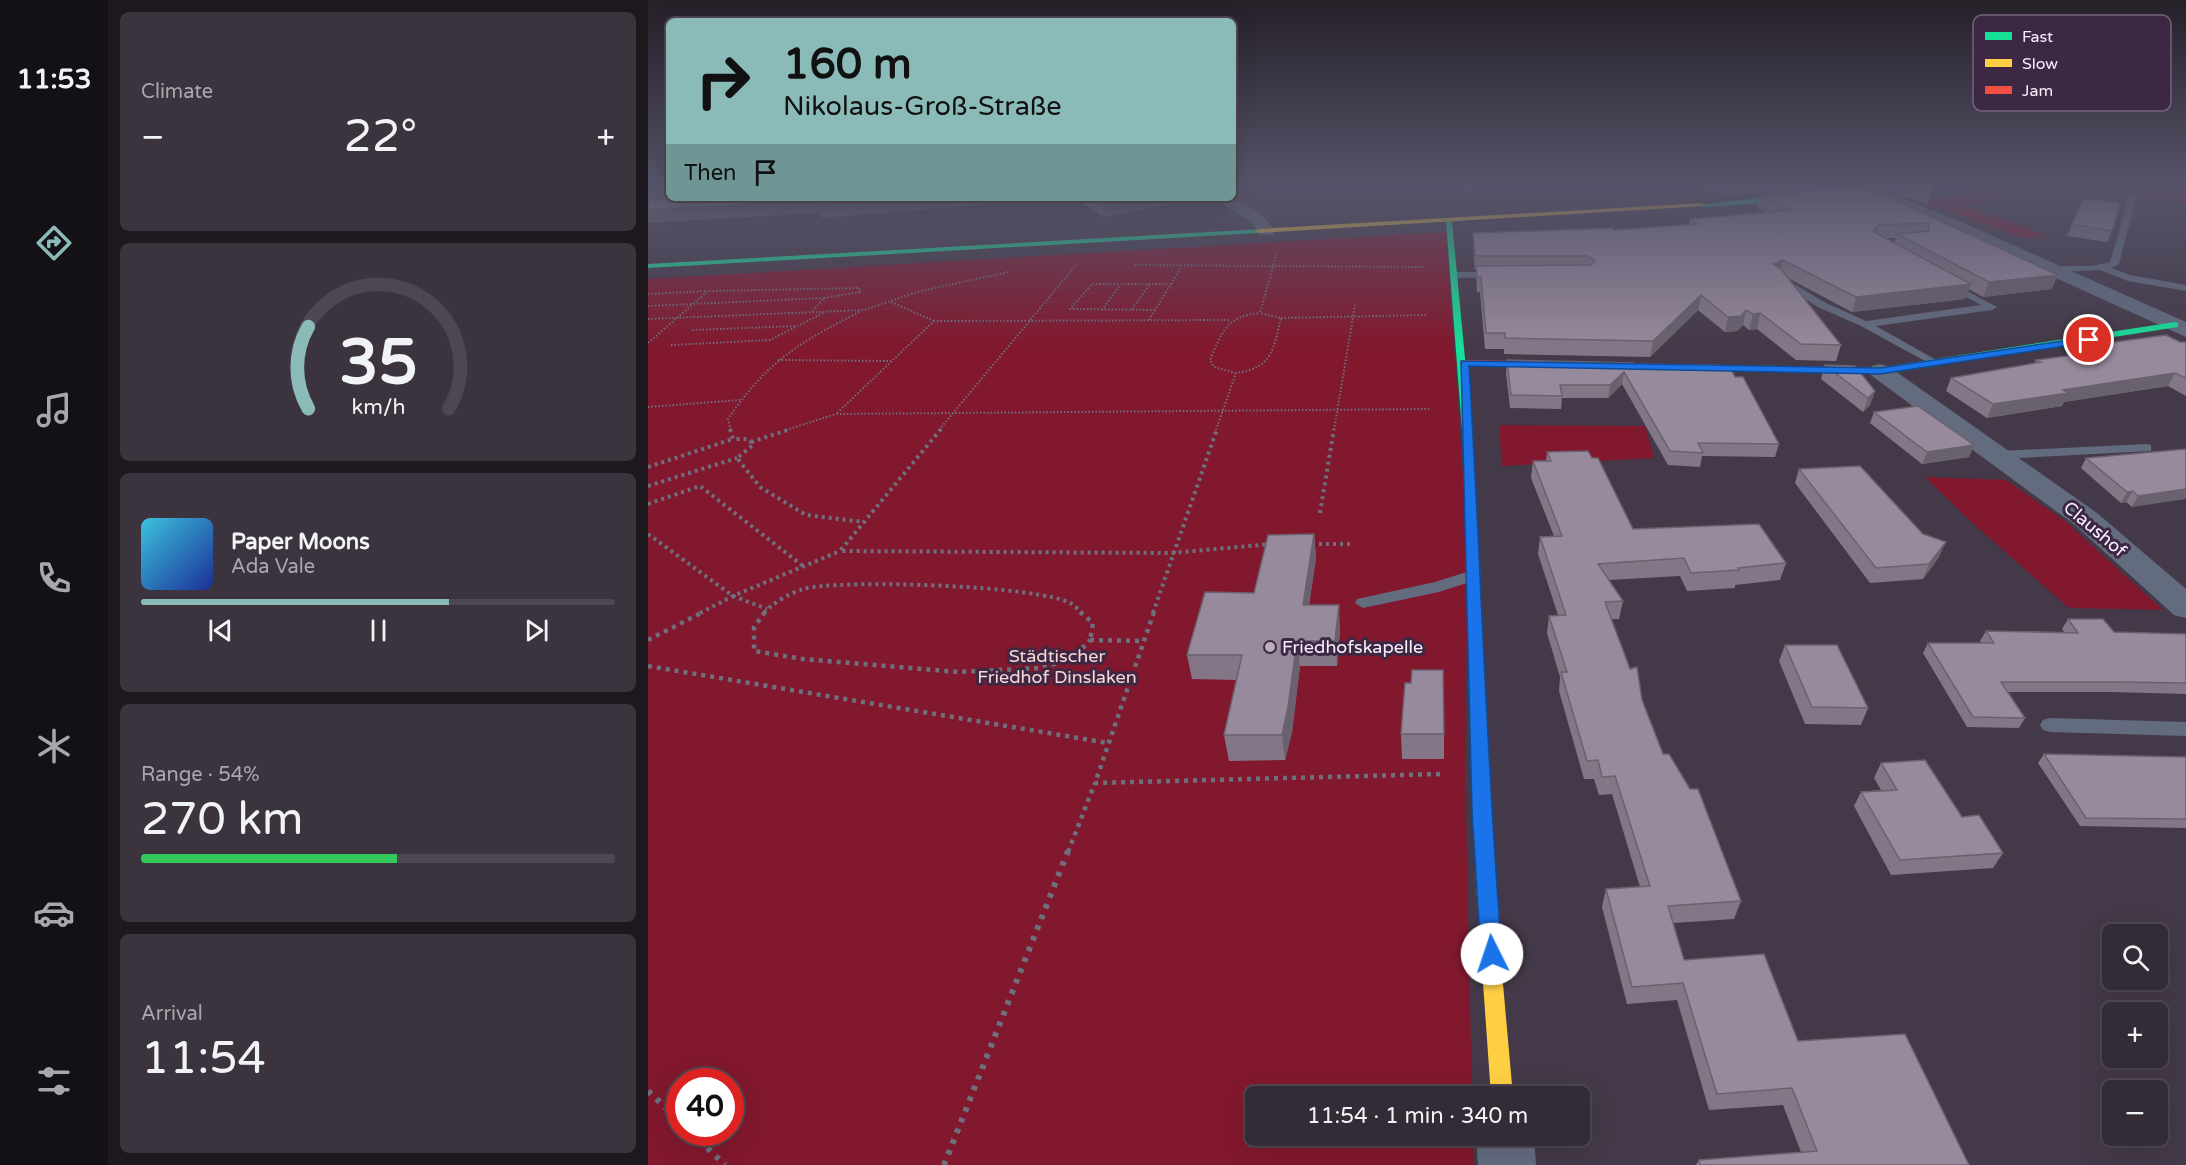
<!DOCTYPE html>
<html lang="en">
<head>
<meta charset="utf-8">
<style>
	body { margin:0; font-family:"Varela Round",sans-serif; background:#3b333e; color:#f1f3f6; height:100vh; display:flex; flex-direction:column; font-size:22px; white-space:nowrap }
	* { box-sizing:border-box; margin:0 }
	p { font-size:20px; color:#a9a7ad }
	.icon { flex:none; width:33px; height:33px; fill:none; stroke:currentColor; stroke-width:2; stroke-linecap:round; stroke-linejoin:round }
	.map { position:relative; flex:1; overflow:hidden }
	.details { display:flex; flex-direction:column; gap:12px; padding:12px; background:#1c181e; width:540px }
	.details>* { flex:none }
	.top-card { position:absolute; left:18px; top:18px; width:570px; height:183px; border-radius:9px; box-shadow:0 6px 24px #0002,0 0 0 2px #4e4751; background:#8bbbb9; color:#111; overflow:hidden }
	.tools { position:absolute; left:1454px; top:924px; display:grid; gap:12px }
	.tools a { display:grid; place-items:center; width:66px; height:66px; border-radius:9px; background:#332b36; box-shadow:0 6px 24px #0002,0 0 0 2px #4e4751; font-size:30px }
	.speed { position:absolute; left:18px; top:1068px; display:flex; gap:12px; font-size:30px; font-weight:700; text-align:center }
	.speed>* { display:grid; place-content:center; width:78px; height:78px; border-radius:50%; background:#332b36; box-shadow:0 6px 24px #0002,0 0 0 2px #4e4751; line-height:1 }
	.speed .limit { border:9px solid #d22; background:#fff; color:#111 }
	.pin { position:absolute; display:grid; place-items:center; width:51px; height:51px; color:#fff; margin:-26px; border:3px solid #fff; border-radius:50%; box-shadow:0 2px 6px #0007 }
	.me { position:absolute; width:66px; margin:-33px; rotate:356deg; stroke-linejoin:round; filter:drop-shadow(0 0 4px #0008) }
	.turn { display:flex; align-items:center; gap:21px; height:126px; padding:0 18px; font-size:27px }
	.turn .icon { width:78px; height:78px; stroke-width:2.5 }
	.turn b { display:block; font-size:42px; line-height:51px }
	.then { display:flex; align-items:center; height:57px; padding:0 18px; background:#0003; gap:12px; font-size:22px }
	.big { font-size:45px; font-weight:600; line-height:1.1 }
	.details .widget { flex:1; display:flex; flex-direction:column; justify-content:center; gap:9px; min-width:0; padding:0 21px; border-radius:9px; background:#3b333e }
	.details .dial { align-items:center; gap:0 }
	.dial svg { height:156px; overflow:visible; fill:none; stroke:#4e4751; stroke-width:7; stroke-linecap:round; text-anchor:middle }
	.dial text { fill:#f1f3f6; stroke:none }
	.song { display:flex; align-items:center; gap:18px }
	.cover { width:72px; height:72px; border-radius:9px; background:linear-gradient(135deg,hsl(190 70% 55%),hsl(230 70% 35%)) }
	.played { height:6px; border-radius:3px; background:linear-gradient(90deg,#8bbbb9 65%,#4e4751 65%) }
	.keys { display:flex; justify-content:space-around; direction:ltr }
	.heat { display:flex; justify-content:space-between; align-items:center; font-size:33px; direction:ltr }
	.charge { height:9px; border-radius:4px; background:linear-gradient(90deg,#34c759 54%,#4e4751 0) }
	.trip { position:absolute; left:597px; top:1086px; width:345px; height:60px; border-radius:9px; background:#332b36; box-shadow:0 6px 24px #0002,0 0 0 2px #4e4751; font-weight:600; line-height:60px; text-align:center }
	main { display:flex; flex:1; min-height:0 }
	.menu { display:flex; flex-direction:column; width:108px; justify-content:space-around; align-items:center; background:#141116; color:#a9a7ad }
	.menu .icon { width:42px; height:42px }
	.menu .on { color:#8bbbb9 }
	.menu b { font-size:27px; color:#f1f3f6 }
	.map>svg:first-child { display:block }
	.green { fill:#82182e; fill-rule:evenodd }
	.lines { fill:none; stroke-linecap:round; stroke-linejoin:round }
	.path-far3 { stroke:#6e707e; stroke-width:2; stroke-dasharray:1.5 2; stroke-linecap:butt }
	.path-far2 { stroke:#6e707e; stroke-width:4; stroke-dasharray:3 4; stroke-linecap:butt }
	.path-far1 { stroke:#6e707e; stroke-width:4.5; stroke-dasharray:4 5; stroke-linecap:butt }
	.path { stroke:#6e707e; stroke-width:6; stroke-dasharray:4.5 7; stroke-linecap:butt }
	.lane { fill:#636c7f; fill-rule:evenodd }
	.street { fill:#636c7f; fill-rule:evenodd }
	.fast { fill:#16e098; fill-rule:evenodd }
	.slow { fill:#ffcf43; fill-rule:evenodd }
	.jam { fill:#f24e42; fill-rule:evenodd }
	.wall { fill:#837787; fill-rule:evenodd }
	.shaded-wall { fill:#6a616e }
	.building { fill:#988a9d; stroke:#6a616e; stroke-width:1.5 }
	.route { fill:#1a73e8; stroke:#114b97; stroke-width:1.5 }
	.poi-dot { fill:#bbafbf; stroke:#3d2843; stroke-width:2 }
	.labels { text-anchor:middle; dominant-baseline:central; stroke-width:6; stroke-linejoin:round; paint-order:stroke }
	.street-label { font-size:18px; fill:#fbeeff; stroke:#3d2843 }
	.poi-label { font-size:18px; fill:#fbeeff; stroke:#3d2843; text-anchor:start }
	.park-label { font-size:18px; fill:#f9d7d7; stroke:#3d2843 }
	.key { fill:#3d2843; stroke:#76637b; stroke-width:1.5 }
	.key-label { font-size:16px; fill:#fbeeff }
</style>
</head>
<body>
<main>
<nav class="menu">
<b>11:53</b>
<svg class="icon on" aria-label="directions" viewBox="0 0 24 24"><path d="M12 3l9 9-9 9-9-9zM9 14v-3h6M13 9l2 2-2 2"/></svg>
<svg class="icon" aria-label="music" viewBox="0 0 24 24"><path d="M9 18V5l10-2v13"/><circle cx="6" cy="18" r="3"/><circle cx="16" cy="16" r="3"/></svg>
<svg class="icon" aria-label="phone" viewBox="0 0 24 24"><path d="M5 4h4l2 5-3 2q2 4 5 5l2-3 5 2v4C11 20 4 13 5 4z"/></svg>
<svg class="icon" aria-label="climate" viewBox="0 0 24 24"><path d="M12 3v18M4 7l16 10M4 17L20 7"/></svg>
<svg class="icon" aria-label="car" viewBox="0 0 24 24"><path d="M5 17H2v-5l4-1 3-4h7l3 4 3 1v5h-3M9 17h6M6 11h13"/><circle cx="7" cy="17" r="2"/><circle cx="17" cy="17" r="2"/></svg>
<svg class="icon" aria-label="filters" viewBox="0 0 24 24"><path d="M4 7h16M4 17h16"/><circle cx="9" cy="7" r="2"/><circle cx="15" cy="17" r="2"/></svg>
</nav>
<section class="details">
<div class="widget"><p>Climate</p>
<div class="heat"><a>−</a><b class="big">22°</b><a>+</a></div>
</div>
<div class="widget dial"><svg viewBox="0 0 100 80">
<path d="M14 69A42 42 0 1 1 86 69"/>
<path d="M14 69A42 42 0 0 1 14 27" stroke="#8bbbb9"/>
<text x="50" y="56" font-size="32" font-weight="700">35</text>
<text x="50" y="72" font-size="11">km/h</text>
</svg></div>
<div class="widget">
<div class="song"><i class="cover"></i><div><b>Paper Moons</b><p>Ada Vale</p></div></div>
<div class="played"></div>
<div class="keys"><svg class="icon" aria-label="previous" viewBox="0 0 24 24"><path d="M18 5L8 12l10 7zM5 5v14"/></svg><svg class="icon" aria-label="pause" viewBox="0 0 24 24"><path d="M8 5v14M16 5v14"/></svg><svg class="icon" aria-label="next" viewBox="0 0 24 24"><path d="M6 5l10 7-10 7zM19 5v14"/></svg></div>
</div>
<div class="widget"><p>Range · 54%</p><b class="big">270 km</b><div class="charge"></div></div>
<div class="widget"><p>Arrival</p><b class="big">11:54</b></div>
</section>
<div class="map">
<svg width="1538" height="1165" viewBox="0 0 1538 1165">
	<rect width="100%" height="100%" fill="#443948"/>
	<path class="green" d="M1359,184h179v20l-135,-20 -86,22 81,29 -22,3 -101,-36z
		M798,232l22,316 -3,219 7,329h-216v40h217l1,29h-826v-886zM32,1082h50v50h-50z
		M851,425l146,1 9,32 -152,8z
		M1277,477l81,3 59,41 98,89 -94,-2 -100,-88z"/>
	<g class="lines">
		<path class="path-far3" d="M487,265l290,2
			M0,294l59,-3
			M243,302l43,19
			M0,306l176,-8
			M484,309l18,-25
			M454,310l18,-25
			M507,310l-85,-1 22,-25h79
			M633,318l145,-3
			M0,319l216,-9 53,-18 91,-20
			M501,320l33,-54
			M581,320l-295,1 -98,93 593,-5
			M44,330l103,-4
			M0,343l60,-52 151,-3 1,4 -36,6 -12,14
			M23,345l99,-5 53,-27
			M130,360l113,1
			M588,373l-22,-6 -4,-7c12,-28 16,-44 50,-47
			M0,407l92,-7
			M83,430l-3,-11c40,-59 71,-76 133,-108
			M138,430l50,-16
			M291,430l137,-165
			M568,430l20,-57c37,-5 37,-24 45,-55l-21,-5 17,-61
			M686,430l21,-125"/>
		<path class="path-far2" d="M82,429l3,10h16l4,6 -16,13 23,29 46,28 58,7
			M293,429l-101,122 332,2 99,-9
			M103,442l40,-13
			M0,467l85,-28
			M0,486l89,-28
			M0,504l52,-18 103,80
			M672,513l14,-84
			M0,534l85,62 34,13
			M664,544h38
			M52,613l33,-17 107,-45
			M116,613c7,-9 28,-21 39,-24 36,-10 239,-4 269,15 3,2 7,6 10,9
			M505,613l64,-184"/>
		<path class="path-far1" d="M117,612l-11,15v24l49,8 155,13 83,-4 31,-9 18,-19
			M432,612l13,11 -3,17
			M506,612l-59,171 346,-9
			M0,640l55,-28
			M442,640l53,1
			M0,666l460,77
			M420,852l27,-69"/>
		<path class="path" d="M0,1091l32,30
			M43,1132l34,33
			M296,1165l124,-314"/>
		<path class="lane" d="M811,184h9l4,4 -7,2z
			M1481,196l7,2 -17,66 -8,4 19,7 56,10v6l-58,-10 -28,-11 -47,2 -5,-3 5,-3h40l17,-4z
			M848,272l5,3 -2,2 -44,1 -5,-3 5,-3z
			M1128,277h6l44,26 40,18 115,-16 -36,-19 -2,-2 5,-3 49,26 -5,3 -116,16 62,35 2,2 -6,3 -73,-40 -43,-19 -42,-26z
			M1498,444l5,1v6l-151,8 -7,-4 7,-4z
			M825,570l6,1 2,4 -2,4 -40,13 -76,16 -8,-5 2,-4 78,-17z
			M1402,718l136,4v14l-136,-4 -7,-2 -3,-5 3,-5z"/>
		<path class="street" d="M1192,184h22l95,36 229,102v15l-241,-109z
			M564,198c28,0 47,10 63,33l-3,4h-12l-8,-13z
			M1232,364l8,2 209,147 89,76v29l-12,-3 -99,-90 -203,-149 -4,-5 4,-5z
			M828,1136h58l2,29h-58z"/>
		<path class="fast" d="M1229,184h18l-144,20 -49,3 -3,-2z
			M801,219l3,2 21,222 13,297 -2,4 -6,2 -6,-2 -2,-4 -7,-297 -17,-222z
			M614,229l1,2 -4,2 -611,35v-4z
			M1527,322l3,1v4l-281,44 -5,-3 5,-3z"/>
		<path class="slow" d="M1054,203l2,3 -445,27 -4,-2 4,-2z
			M1024,364l208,4 17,-3 5,3 -22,6 -211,-5 -2,-2z
			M830,734l6,2 2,4 8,143 19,213h-22l-15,-213 -6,-143 2,-4z"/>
		<path class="jam" d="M816,360l208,4 5,3 -5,3 -211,-5 -2,-2z"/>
	</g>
	<path class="wall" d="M0,184h21v14h6l-27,1z
		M1056,184h118l-91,12z
		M1208,184l196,105 -69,8 -14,-8 -4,10 -113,13 -64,-34 53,67 -5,16 -40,-1 -39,-31 -8,1 -6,-5 -6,6 -12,1 -27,-22 -48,47 -146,-3v-5h-19l-5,-57h-3l-1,-22h-1l-2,-23v-14l141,-3 75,-5 1,-6 76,-7 -9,-4 3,-12zM1237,238h11l-2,5z
		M1243,184h42l-5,20 -39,-12z
		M426,198h109l1,3 -80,16z
		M1436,198l28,33 -5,11 -40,-6z
		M1532,342h6v54l-18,-10 -104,16 -2,4 -75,12 -41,-27 5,-13 84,-15 1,-3 46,-6 3,-8z
		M859,360l126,3v5l102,9 44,67 -4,13 -73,-1 -2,11 -32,-2 -46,-81 -14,14h-46l-1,11 -51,-1 -4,-35z
		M1177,365l50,26 -5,14 -7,7 -42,-33z
		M1226,412l100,33 -5,12 -47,7 -52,-41z
		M1538,449l-54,58 -6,-5 -5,1 -40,-35 5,-10z
		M899,452l86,77 153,34 -6,17 -45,5v3l-48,3 -7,-15 -71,4 14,21 -4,18h-8l52,135 78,147 -7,18 -61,4 11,37 114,81 171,124h-273l3,-5 102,-8 -18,-47 -74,5 -32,-110 -50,4 -25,-97 4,-18 34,-2 -28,-93 -13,1 -5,-16h-10l-25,-88 1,-14 -13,-44 2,-17 9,-1 -20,-61 2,-17 14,-1 -23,-58 2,-17h13z
		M1151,469l140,88 -16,22 -53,4 -75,-100z
		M666,534l2,24 -7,47 31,24 -3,37h-37l-8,66 -7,28 -56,1 -5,-26 13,-55 -45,-1 -5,-24 67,-62z
		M1420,619l46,13 72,2v60l-75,-2h-103l17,26 -6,10 -52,-1 -44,-74 5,-10h53l-1,-2 6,-10 78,1 -2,-3z
		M1137,645l83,63 -7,17 -56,-1 -26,-63z
		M753,734h43v25h-42z
		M1396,754l142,3v71l-106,-2 -42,-63z
		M1233,763l81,54 41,36 -10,15 -102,7 -37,-69 7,-14 20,-2 -7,-12z"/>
	<path class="shaded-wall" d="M1107,184h67l-91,12 1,-9z
		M258,198h117l-7,1v3l-194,16 -2,-5 -172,10v-13l173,-10z
		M487,198h48l1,3 -80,16 -3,-12z
		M1231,225l-4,14 -1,-10z
		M1135,260l-4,14 -6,-10z
		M1410,275l-6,14 -69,8 6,-15z
		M1323,284l-6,15 -113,13 4,-15z
		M1053,295l-3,15 -48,47 3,-16z
		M1098,310l-3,15 -6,6 -12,1 3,-15z
		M1112,313l-3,16 -8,1 4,-16z
		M976,372l-2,12 -14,14 2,-13z
		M1527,373l-7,13 -104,16 -2,4 -75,12 6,-14 70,-14z
		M1227,391l-5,14 -7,7 5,-14z
		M1326,445l-5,12 -47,7 5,-12z
		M1538,489v10l-54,8 6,-11z
		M1485,491l-7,11 -5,1 6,-11z
		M666,534l2,24 -11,72 -2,-25z
		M1298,542l-7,15 -16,22 6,-15z
		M691,605l1,24 -3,37 -2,-25z
		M649,641l3,25 -8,66 -7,28 -3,-25z"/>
	<path class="building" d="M0,184h21v2l-21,1z
		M1078,184h29l-23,3z
		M1208,184h4l198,91 -69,7 -92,-48 32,-3v-8l-50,2 -5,4v3l97,52 -115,13 -73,-37 -10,4 8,5 60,76 -40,-1 -41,-31 -7,1 -7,-4 -5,6 -13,1 -27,-22 -48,46 -148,-3v-5h-19l-5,-56h-4l-1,-11 115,-1 4,-4 -7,-5h-113l-2,-23 139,-5 2,2 83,-6 -7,-5 102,-9 -32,-14z
		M1248,184h37l-2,10z
		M55,198h203l-89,7 4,-5 -173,10v-10z
		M443,198h44l-34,7z
		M1436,198l36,5 -8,28 -40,-7z
		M1518,335l14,7h6v36l-11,-5 -112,17 5,3 -75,11 -42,-26 90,-16 -5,-2 60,-8 -11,-6z
		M859,360l126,3 -5,5 103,1 4,8h8l36,67 -81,-1 5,10 -33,-2 -46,-79 -14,13h-50l2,11 -51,-1z
		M1177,365l30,1 20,25 -7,7z
		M1270,406l56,39 -47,7 -53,-40z
		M1538,449v40l-48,7 -5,-5 -6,1 -41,-34z
		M940,451l4,7h6l35,71 126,-5 27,39 -48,5 1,2 -48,3 -7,-15 -86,6 25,37 -18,1 25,67 7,-2 5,33 21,54h6l21,35h8l43,112 -73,5 16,54 80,-6 34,87 107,-7 64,131h-269l-1,-5 118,-9 -25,-63 -75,6 -34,-111 -51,4 -26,-98 44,-3 -35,-110 -13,1 -4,-17 -11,1 -26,-89h6l-18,-56 17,-1 -26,-78 22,-1 -29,-75h18l-4,-9z
		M1212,466l63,68 23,8 -17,22 -53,4 -77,-99z
		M666,534l-11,71h36l-4,36h-38l-9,66 -6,28h-58l18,-80h-55l18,-63 49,1 14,-58z
		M1420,619h35l11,13 72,2v49l-68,-1h-117l24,36 -52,-1 -45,-74h66l-8,-12 92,2z
		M1137,645h52l31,63 -56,-1z
		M764,670h31l1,64h-43l4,-51h6z
		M1396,754l142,3v62l-100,-1z
		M1277,760l37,57 17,-2 24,38 -103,7 -39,-68 36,-2 -16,-27z"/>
	<linearGradient id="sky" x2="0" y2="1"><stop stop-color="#251f28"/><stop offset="0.53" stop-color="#56546a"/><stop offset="1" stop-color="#56546a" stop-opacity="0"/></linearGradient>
	<rect width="1538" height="347" fill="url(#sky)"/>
	<path class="route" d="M1441,337l3,1v4l-212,32 -411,-8c12,196 17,392 33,588l-3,6 -7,3 -8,-3 -3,-6 -9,-143 -11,-450 419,7z"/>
	<circle class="poi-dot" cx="622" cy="647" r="6"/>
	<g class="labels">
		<g class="street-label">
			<text transform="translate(1447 529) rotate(40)">Claushof</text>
		</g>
		<g class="poi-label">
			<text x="634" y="647">Friedhofskapelle</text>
		</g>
		<g class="park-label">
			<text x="409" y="656">Städtischer<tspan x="409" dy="21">Friedhof Dinslaken</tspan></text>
		</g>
	</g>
	<rect x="1325" y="15" width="198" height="96" rx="9" class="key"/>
	<rect x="1337" y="32" width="27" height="8" fill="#16e098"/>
	<rect x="1337" y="59" width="27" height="8" fill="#ffcf43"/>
	<rect x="1337" y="86" width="27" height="8" fill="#f24e42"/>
	<g class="key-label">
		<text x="1374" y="42">Fast</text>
		<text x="1374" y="69">Slow</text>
		<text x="1374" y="96">Jam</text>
	</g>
</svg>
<div class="tools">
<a><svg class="icon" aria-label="search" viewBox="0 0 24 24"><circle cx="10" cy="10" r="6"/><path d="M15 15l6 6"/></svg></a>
<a>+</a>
<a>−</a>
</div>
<div class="speed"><div class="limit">40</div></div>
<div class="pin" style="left:1441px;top:340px;background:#d93025"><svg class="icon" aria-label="arrive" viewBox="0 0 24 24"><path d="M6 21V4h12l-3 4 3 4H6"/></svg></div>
<svg class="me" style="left:844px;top:954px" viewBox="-20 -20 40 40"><circle r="19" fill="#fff"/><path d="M0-13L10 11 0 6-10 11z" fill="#1a73e8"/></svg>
<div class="trip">11:54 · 1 min · 340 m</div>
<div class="top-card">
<div class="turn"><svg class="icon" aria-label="right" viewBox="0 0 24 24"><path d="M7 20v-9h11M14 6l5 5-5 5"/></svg><div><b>160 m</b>Nikolaus-Groß-Straße</div></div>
<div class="then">Then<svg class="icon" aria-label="arrive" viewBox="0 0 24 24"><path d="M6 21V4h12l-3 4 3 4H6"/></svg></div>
</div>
</div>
</main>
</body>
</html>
